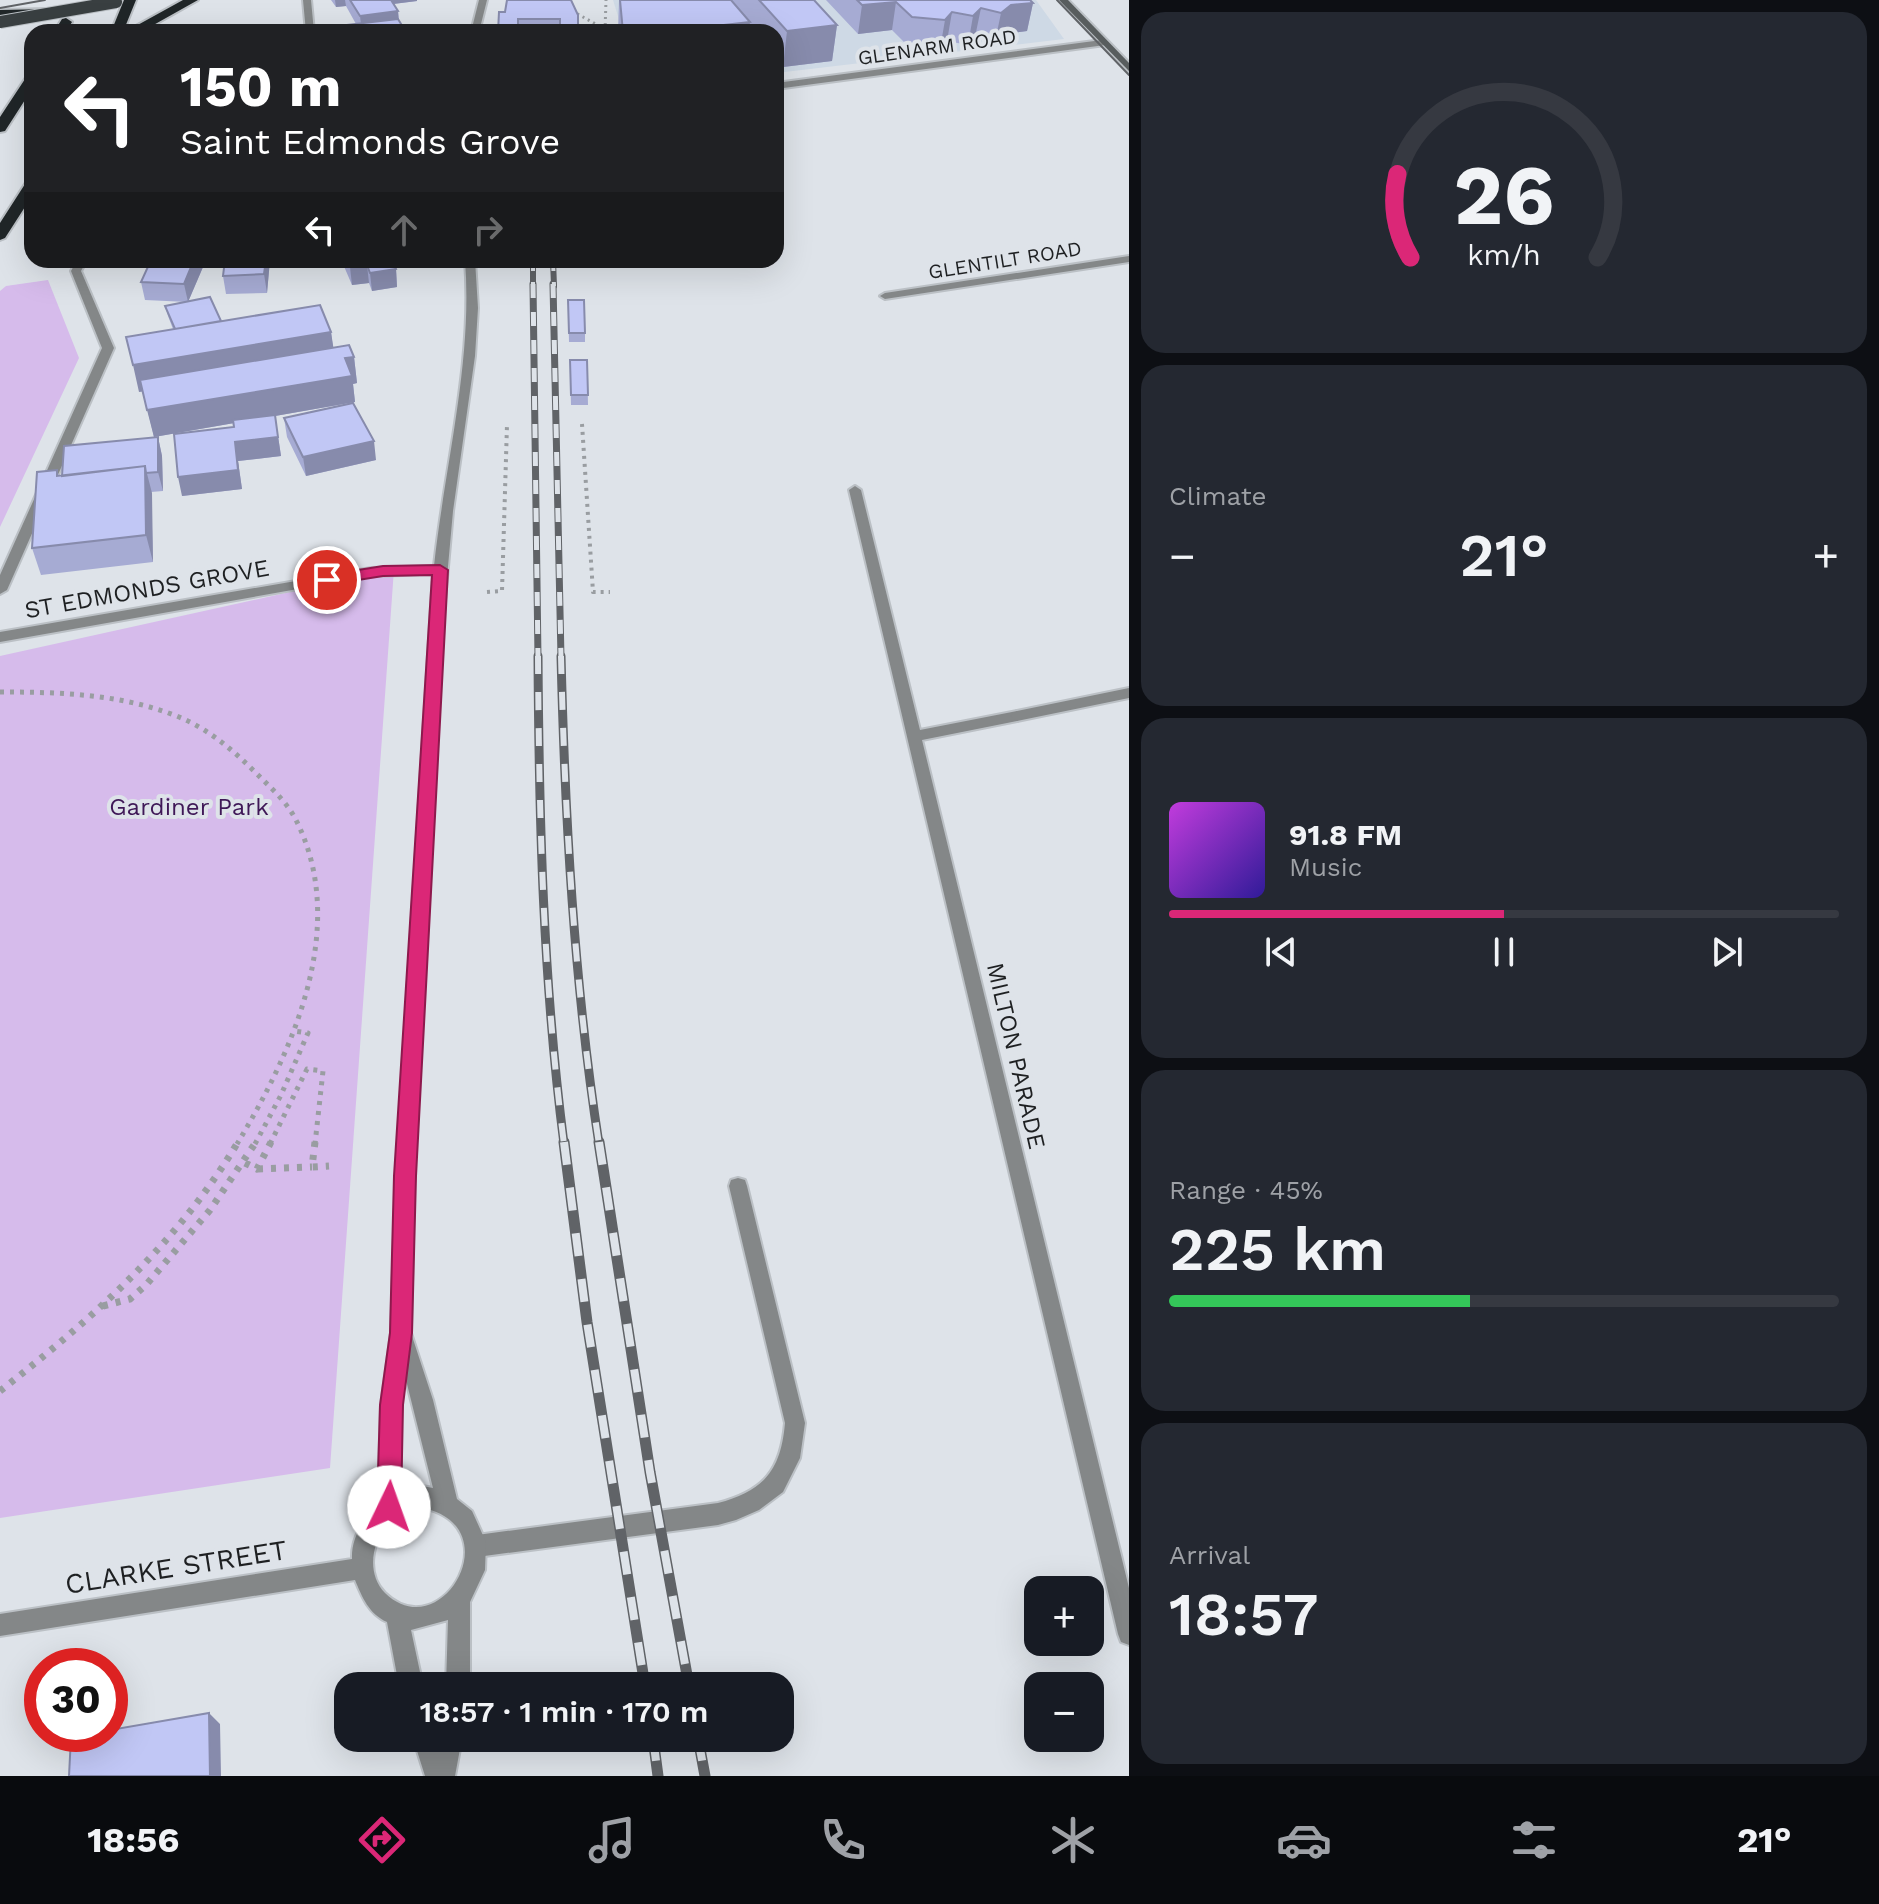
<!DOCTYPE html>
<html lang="en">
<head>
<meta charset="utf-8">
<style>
	body { margin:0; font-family:"Work Sans",sans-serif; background:#242831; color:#f1f3f6; height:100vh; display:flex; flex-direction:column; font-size:30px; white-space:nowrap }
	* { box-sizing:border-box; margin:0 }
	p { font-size:26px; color:#9ea1a6 }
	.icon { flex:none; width:44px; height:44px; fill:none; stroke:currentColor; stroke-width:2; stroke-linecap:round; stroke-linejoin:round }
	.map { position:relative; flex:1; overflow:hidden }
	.side { display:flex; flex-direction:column; gap:12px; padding:12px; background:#0d0f14; width:750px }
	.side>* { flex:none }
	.guide { position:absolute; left:24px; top:24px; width:760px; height:244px; border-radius:24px; box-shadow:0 8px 32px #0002; background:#202124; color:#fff; overflow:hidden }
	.tools { position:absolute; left:1024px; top:1576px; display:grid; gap:16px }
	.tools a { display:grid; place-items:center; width:80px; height:80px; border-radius:16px; background:#171b24; box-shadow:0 8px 32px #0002; font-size:40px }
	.speed { position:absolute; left:24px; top:1648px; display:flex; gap:16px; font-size:40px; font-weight:700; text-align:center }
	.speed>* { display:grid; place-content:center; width:104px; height:104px; border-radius:50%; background:#171b24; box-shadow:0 8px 32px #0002; line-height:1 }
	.speed .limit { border:12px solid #d22; background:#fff; color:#111 }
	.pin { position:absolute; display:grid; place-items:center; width:68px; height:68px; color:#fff; margin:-34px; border:4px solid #fff; border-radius:50%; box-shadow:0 2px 8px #0007 }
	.me { position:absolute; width:88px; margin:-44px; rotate:3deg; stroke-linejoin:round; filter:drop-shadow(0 0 6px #0008) }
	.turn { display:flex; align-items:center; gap:28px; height:168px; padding:0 24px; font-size:36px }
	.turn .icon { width:104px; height:104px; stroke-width:2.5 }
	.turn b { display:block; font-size:56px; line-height:68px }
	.lanes { display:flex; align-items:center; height:76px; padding:0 24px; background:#0003; justify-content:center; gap:40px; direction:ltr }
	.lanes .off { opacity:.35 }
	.big { font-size:60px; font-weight:600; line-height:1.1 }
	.side .card { flex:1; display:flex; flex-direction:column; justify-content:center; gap:12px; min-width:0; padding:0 28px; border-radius:24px; background:#242831 }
	.side .dial { align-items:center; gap:0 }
	.dial svg { height:208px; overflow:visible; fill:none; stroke:#363941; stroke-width:7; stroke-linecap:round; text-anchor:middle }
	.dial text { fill:#f1f3f6; stroke:none }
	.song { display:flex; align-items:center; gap:24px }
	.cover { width:96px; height:96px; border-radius:12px; background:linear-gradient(135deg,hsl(290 70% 55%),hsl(250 70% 35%)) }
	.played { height:8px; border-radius:4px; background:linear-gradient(90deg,#db2777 50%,#363941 50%) }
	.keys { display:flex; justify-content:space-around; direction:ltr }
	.heat { display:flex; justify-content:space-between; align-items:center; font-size:44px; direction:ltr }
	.charge { height:12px; border-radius:6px; background:linear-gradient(90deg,#34c759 45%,#363941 0) }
	.trip { position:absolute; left:334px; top:1672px; width:460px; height:80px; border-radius:24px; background:#171b24; box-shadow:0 8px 32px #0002; font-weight:600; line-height:80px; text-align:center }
	.tab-bar { display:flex; height:128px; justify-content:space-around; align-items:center; background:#090b0e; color:#9ea1a6 }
	.tab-bar .icon { width:56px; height:56px }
	.tab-bar .active { color:#db2777 }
	.tab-bar b { font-size:36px; color:#f1f3f6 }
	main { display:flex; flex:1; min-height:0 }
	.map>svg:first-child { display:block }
	.built { fill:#ced9e5 }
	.green { fill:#d6bbeb }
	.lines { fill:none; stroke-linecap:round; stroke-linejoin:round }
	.service-casing { stroke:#bbc0c5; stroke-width:4 }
	.minor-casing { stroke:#bbc0c5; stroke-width:4 }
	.secondary-casing { stroke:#bbc0c5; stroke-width:4 }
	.motorway-casing { stroke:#bbc0c5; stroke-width:4 }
	.path-far3 { stroke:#999da1; stroke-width:3; stroke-dasharray:2 4; stroke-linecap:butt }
	.path-far2 { stroke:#999da1; stroke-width:4; stroke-dasharray:3 5; stroke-linecap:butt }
	.path-far1 { stroke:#999da1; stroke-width:5; stroke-dasharray:4 6; stroke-linecap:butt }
	.path { stroke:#999da1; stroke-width:7; stroke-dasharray:5 8; stroke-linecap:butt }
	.service { fill:#848788; fill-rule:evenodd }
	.minor { fill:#848788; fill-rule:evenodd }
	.secondary { fill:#585d5e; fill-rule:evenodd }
	.motorway { fill:#202628; fill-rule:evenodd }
	.tram { stroke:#606367; stroke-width:2 }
	.rail-far3-casing { stroke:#606367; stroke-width:6 }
	.rail-far2-casing { stroke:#606367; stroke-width:7 }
	.rail-far1-casing { stroke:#606367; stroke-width:9 }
	.rail-casing { stroke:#606367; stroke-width:11 }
	.rail-far3 { stroke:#dee3e9; stroke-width:4; stroke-dasharray:11; stroke-linecap:butt }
	.rail-far2 { stroke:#dee3e9; stroke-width:5; stroke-dasharray:14; stroke-linecap:butt }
	.rail-far1 { stroke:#dee3e9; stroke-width:6; stroke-dasharray:18; stroke-linecap:butt }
	.rail { stroke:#dee3e9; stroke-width:8; stroke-dasharray:23; stroke-linecap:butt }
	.primary-bridge-casing { stroke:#bbc0c5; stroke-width:14; stroke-linecap:butt }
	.primary-bridge { stroke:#393f41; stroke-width:12 }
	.wall { fill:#a6abd3 }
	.shaded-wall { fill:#878bac }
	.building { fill:#c1c7f5; stroke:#878bac; stroke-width:2 }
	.route { fill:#db2777; stroke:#8e194d; stroke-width:2 }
	.labels { text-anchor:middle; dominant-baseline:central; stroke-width:8; stroke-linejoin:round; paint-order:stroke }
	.far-street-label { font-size:20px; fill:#1e2022; stroke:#dee3e9 }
	.street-label { font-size:24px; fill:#1e2022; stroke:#dee3e9 }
	.park-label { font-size:24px; fill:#3f1857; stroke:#dee3e9 }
	.near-street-label { font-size:28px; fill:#1e2022; stroke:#dee3e9 }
</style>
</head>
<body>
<main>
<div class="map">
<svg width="1129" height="1776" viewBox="0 0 1129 1776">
	<rect width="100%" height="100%" fill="#dee3e9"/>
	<path class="built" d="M613,0h423l28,39 -288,34v-41h-153z"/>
	<path class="green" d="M48,280l31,78 -79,169v-236l6,-5z
		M394,569l-64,899 -330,50v-862z"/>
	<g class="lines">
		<g class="service-casing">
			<path id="service" d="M303,0h8l3,32h-8z
				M77,260h10l-6,11 33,77 -107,242 -7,4v-19l102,-227 -31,-77z
				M855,486l6,4 59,240 97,-19 7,5 -7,5 -95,19 207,848v57l-8,-3 -3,-8 -269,-1144z
				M738,1178l7,2 2,6 58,237 -5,35 -17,34 -24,18 -23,10 -18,5 -241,32 -8,-3 -3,-8 3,-8 8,-3 241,-32c46,-12 63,-33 67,-80l-56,-237 2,-6z"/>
		</g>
		<g class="minor-casing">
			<path id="minor" d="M479,0h8l-8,32h-8z
				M1102,40l3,1v4l-329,44v-6z
				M1129,256v6l-244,37 -5,-3 5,-3z
				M465,260h10l3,48 -3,48 -22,155 -9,100 -30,565 -3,157 22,67 24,99 15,12 14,31 -1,28 -15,32v84h-24l2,-66 -37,10 12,56h-24l-12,-64c-18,-8 -25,-25 -32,-42l-355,56v-22l352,-55c-1,-22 12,-40 26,-55l3,-99 10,-72 5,-157 37,-602 -62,2 -371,66v-10l371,-64 63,-2c11,-102 39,-204 31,-306zM405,1376l28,112 -16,-3 -17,8 1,-88zM417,1507c97,14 26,142 -32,86 -21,-21 -12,-59 10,-76 6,-5 15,-7 22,-10z
				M1129,688v10l-112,23 -7,-5 7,-5z
				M413,1738h24l1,3v-3h24l-7,38h-30z"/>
		</g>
		<g class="secondary-casing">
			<path id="secondary" d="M1059,0h9l61,63v8z"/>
		</g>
		<g class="motorway-casing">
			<path id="motorway" d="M124,0h12l-13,32h-12z
				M183,0h15l-57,32h-16z
				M0,10l50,-1 6,4 -6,4 -50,1z
				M66,18l6,4 -6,10h-12l8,-13z
				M32,75v14l-27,42 -5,1v-15l27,-41z
				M32,180v16l-27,42 -5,2v-17l27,-42z"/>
		</g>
		<path class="path-far3" d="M572,11l33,18
			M605,31l1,-31"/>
		<path class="path-far2" d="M582,424l11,168h17
			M487,592l15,-1 5,-166"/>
		<path class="path-far1" d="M0,692c59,0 119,2 174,23 34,13 59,35 84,60 14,14 30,28 39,47 52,106 -4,229 -60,322
			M255,1144l26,-49 27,-62 -14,-2
			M270,1144l37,-75 16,2 -8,73"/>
		<path class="path" d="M315,1142l-3,25 17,-1
			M245,1163l12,6 14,-27
			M258,1169l54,-2
			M103,1306l27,-7 16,-14 64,-75 46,-68
			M0,1391c92,-72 178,-148 238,-249"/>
		<use href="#service" class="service"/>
		<use href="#minor" class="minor"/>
		<use href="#secondary" class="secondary"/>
		<use href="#motorway" class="motorway"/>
		<path class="tram" d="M1057,0l72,75
			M0,8l45,-8"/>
		<g class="rail-far3-casing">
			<path id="rail-far3" d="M533,260v26
				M553,260l1,26"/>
		</g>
		<g class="rail-far2-casing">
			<path id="rail-far2" d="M533,284l5,374
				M553,284l8,374"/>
		</g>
		<g class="rail-far1-casing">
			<path id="rail-far1" d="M538,656c1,164 5,325 26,488
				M561,656c4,163 13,327 38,488"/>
		</g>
		<g class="rail-casing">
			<path id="rail" d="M564,1142l23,180 58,364
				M599,1142l51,330 39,214
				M653,1738l5,38
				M698,1738l7,38"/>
		</g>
		<use href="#rail-far3" class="rail-far3"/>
		<use href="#rail-far2" class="rail-far2"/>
		<use href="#rail-far1" class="rail-far1"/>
		<use href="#rail" class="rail"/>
		<g class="primary-bridge-casing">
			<path id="primary-bridge" d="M0,22l116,-20"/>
		</g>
		<use href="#primary-bridge" class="primary-bridge"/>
	</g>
	<path class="wall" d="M331,0h86v1l-24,3 5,7 1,8 -43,5 -10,-18 -10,1z
		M571,0l-11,28h-42l-13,-16z
		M619,0h195l23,25 -5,36 -49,6 -7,-8v-27h-24l-3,-3v3h-131z
		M826,0h204l3,3 -6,28 -22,3 -10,8 -20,-5 -7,8 -21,-4 -7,8 -33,-4 -15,-15 -34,4z
		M151,260h55l-18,42 33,19 110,11 2,16 21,9 3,26 -4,1 2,18 -80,14 6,40 -43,5 4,28 -60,7 52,-69v-4l-80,14 -11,-46 -4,1 34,-63 -5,-13 -3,-10 22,-4 -42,-2 -4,-18z
		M270,260l-3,33 -41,1 -3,-18z
		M310,260h82l4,9 1,18 -25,4 -3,-8 -17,2 -9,-21 -30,4z
		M567,260h14v6h-14z
		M568,300l17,33v9h-16z
		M570,360h17l1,45h-17z
		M284,418l92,42 -70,16 -19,-39z
		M158,437l4,19 1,35 -12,1 2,70 -112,13 -9,-27 25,-78 2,6z"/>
	<path class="shaded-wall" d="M335,0h10l1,6 -10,1z
		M384,0h33v1l-32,4z
		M896,2l-4,28 -34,4 4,-29z
		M1033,3l-6,28 -22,3 -10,8 6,-29 10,-8z
		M981,8l-6,29 -7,8 5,-29z
		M398,11l1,16 -37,5 -2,-16z
		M952,12l-5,29 -7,8 5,-29z
		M750,22l-1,10h-87z
		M837,25l-5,36 -49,6 4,-36z
		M194,260h12l-18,42 -4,-18z
		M266,260h4l-3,33 -3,-19z
		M312,260h30l1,4 -30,4z
		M367,265l2,18 -17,2 -2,-18z
		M396,269l1,18 -25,4 -2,-18z
		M331,332l4,26 -196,34 -6,-27z
		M354,357l3,26 -4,1 2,18 -80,14 6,40 -43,5 4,28 -60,7 -4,-19 97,-61 -121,21 -7,-27 198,-52z
		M158,437l4,19 1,35 -5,-19z
		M374,441l2,19 -70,16 -3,-19z
		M145,466l7,27 1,69 -7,-27z
		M209,1713l11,11 1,52h-11z"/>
	<path class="building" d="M350,0h41l7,11 -38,5z
		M507,0h64l7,15v17h-18v-13h-42v13h-20l1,-20h6z
		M620,0h111l19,22 -88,10h-39z
		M759,0h55l23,25 -50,6z
		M857,0h173l3,3 -22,2 -10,8 -20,-5 -8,8 -21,-4 -7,8 -33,-3 -16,-15 -34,3z
		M398,19l8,13h-120z
		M151,260h43l-10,24 -43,-2z
		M225,260h41l-2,14 -41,2z
		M347,260h45l4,9 -26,4 -3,-8 -17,2z
		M210,297l11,24 -46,8 -10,-23z
		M568,300h16l1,33h-16z
		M320,305l11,27 -198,33 -7,-28z
		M349,345l5,12 -9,1 7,18 -205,34 -7,-30z
		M570,360h17l1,35h-17z
		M353,403l21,38 -71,16 -19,-39z
		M275,415l3,22 -43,5 3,28 -60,7 -4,-43 60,-7 -1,-7z
		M158,437v35l-12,1 -1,-7 -83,10 2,-30z
		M145,466l1,69 -114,13 5,-76 20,-2v6z
		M209,1713l1,63h-141l2,-39 17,-3h22v-4z"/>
	<path class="route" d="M440,565l8,5 -32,606 -4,157 -9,72 -2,102 -4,9 -8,3 -9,-3 -3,-9 3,-102 10,-72 4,-157 38,-601 -49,1 -56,9 -8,-5 8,-5 56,-9z"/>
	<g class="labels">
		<g class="far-street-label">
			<text transform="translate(937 47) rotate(-8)">GLENARM ROAD</text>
			<text transform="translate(1005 260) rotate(-9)">GLENTILT ROAD</text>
		</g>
		<g class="street-label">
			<text transform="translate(147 589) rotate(-10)">ST EDMONDS GROVE</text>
			<text transform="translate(1016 1056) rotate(77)">MILTON PARADE</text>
		</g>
		<g class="park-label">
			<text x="189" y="807">Gardiner Park</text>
		</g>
		<g class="near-street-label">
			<text transform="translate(176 1567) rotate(-9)">CLARKE STREET</text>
		</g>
	</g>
</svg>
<div class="tools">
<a>+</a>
<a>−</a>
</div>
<div class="speed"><div class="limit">30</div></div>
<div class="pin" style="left:327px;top:580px;background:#d93025"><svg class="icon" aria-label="arrive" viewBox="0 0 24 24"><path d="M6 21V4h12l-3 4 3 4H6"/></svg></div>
<svg class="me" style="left:389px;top:1507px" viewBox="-20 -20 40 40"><circle r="19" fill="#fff"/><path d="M0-13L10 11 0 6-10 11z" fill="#db2777"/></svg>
<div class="trip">18:57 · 1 min · 170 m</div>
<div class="guide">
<div class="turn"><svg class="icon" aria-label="left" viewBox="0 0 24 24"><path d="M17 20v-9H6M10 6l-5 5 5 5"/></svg><div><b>150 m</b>Saint Edmonds Grove</div></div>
<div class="lanes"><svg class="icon" aria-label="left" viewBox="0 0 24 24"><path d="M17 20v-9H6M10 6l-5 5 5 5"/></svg><svg class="icon off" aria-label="ahead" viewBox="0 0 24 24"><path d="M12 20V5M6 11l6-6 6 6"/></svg><svg class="icon off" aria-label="right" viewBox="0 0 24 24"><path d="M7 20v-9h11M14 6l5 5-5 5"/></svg></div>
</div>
</div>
<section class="side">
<div class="card dial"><svg viewBox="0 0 100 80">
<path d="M14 69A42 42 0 1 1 86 69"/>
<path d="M14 69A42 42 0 0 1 9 37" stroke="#db2777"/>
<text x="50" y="56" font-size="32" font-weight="700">26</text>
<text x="50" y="72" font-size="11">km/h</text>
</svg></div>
<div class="card"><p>Climate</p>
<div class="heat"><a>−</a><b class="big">21°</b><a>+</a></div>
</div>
<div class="card">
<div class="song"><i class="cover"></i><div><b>91.8 FM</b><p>Music</p></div></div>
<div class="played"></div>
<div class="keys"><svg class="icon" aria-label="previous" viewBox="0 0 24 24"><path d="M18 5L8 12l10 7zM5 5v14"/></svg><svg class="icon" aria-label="pause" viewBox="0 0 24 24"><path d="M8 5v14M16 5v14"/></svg><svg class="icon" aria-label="next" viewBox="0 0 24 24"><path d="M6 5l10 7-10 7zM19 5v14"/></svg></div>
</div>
<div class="card"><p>Range · 45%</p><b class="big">225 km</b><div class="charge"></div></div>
<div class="card"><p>Arrival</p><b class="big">18:57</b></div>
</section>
</main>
<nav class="tab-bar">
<b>18:56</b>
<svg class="icon active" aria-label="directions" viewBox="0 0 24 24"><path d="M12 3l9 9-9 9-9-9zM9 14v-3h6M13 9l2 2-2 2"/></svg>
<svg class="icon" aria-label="music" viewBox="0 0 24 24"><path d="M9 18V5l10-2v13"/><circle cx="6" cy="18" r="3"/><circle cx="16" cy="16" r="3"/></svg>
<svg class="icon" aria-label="phone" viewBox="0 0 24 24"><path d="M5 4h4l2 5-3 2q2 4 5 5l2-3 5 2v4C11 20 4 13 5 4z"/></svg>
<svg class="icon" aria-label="climate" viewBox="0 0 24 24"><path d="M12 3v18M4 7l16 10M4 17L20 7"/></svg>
<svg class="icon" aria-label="car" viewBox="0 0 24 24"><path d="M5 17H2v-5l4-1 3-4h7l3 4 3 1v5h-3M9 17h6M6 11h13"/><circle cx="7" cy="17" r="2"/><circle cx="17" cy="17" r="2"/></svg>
<svg class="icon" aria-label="filters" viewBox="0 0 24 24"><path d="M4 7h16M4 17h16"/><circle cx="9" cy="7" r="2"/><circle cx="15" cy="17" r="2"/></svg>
<b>21°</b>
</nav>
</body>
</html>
